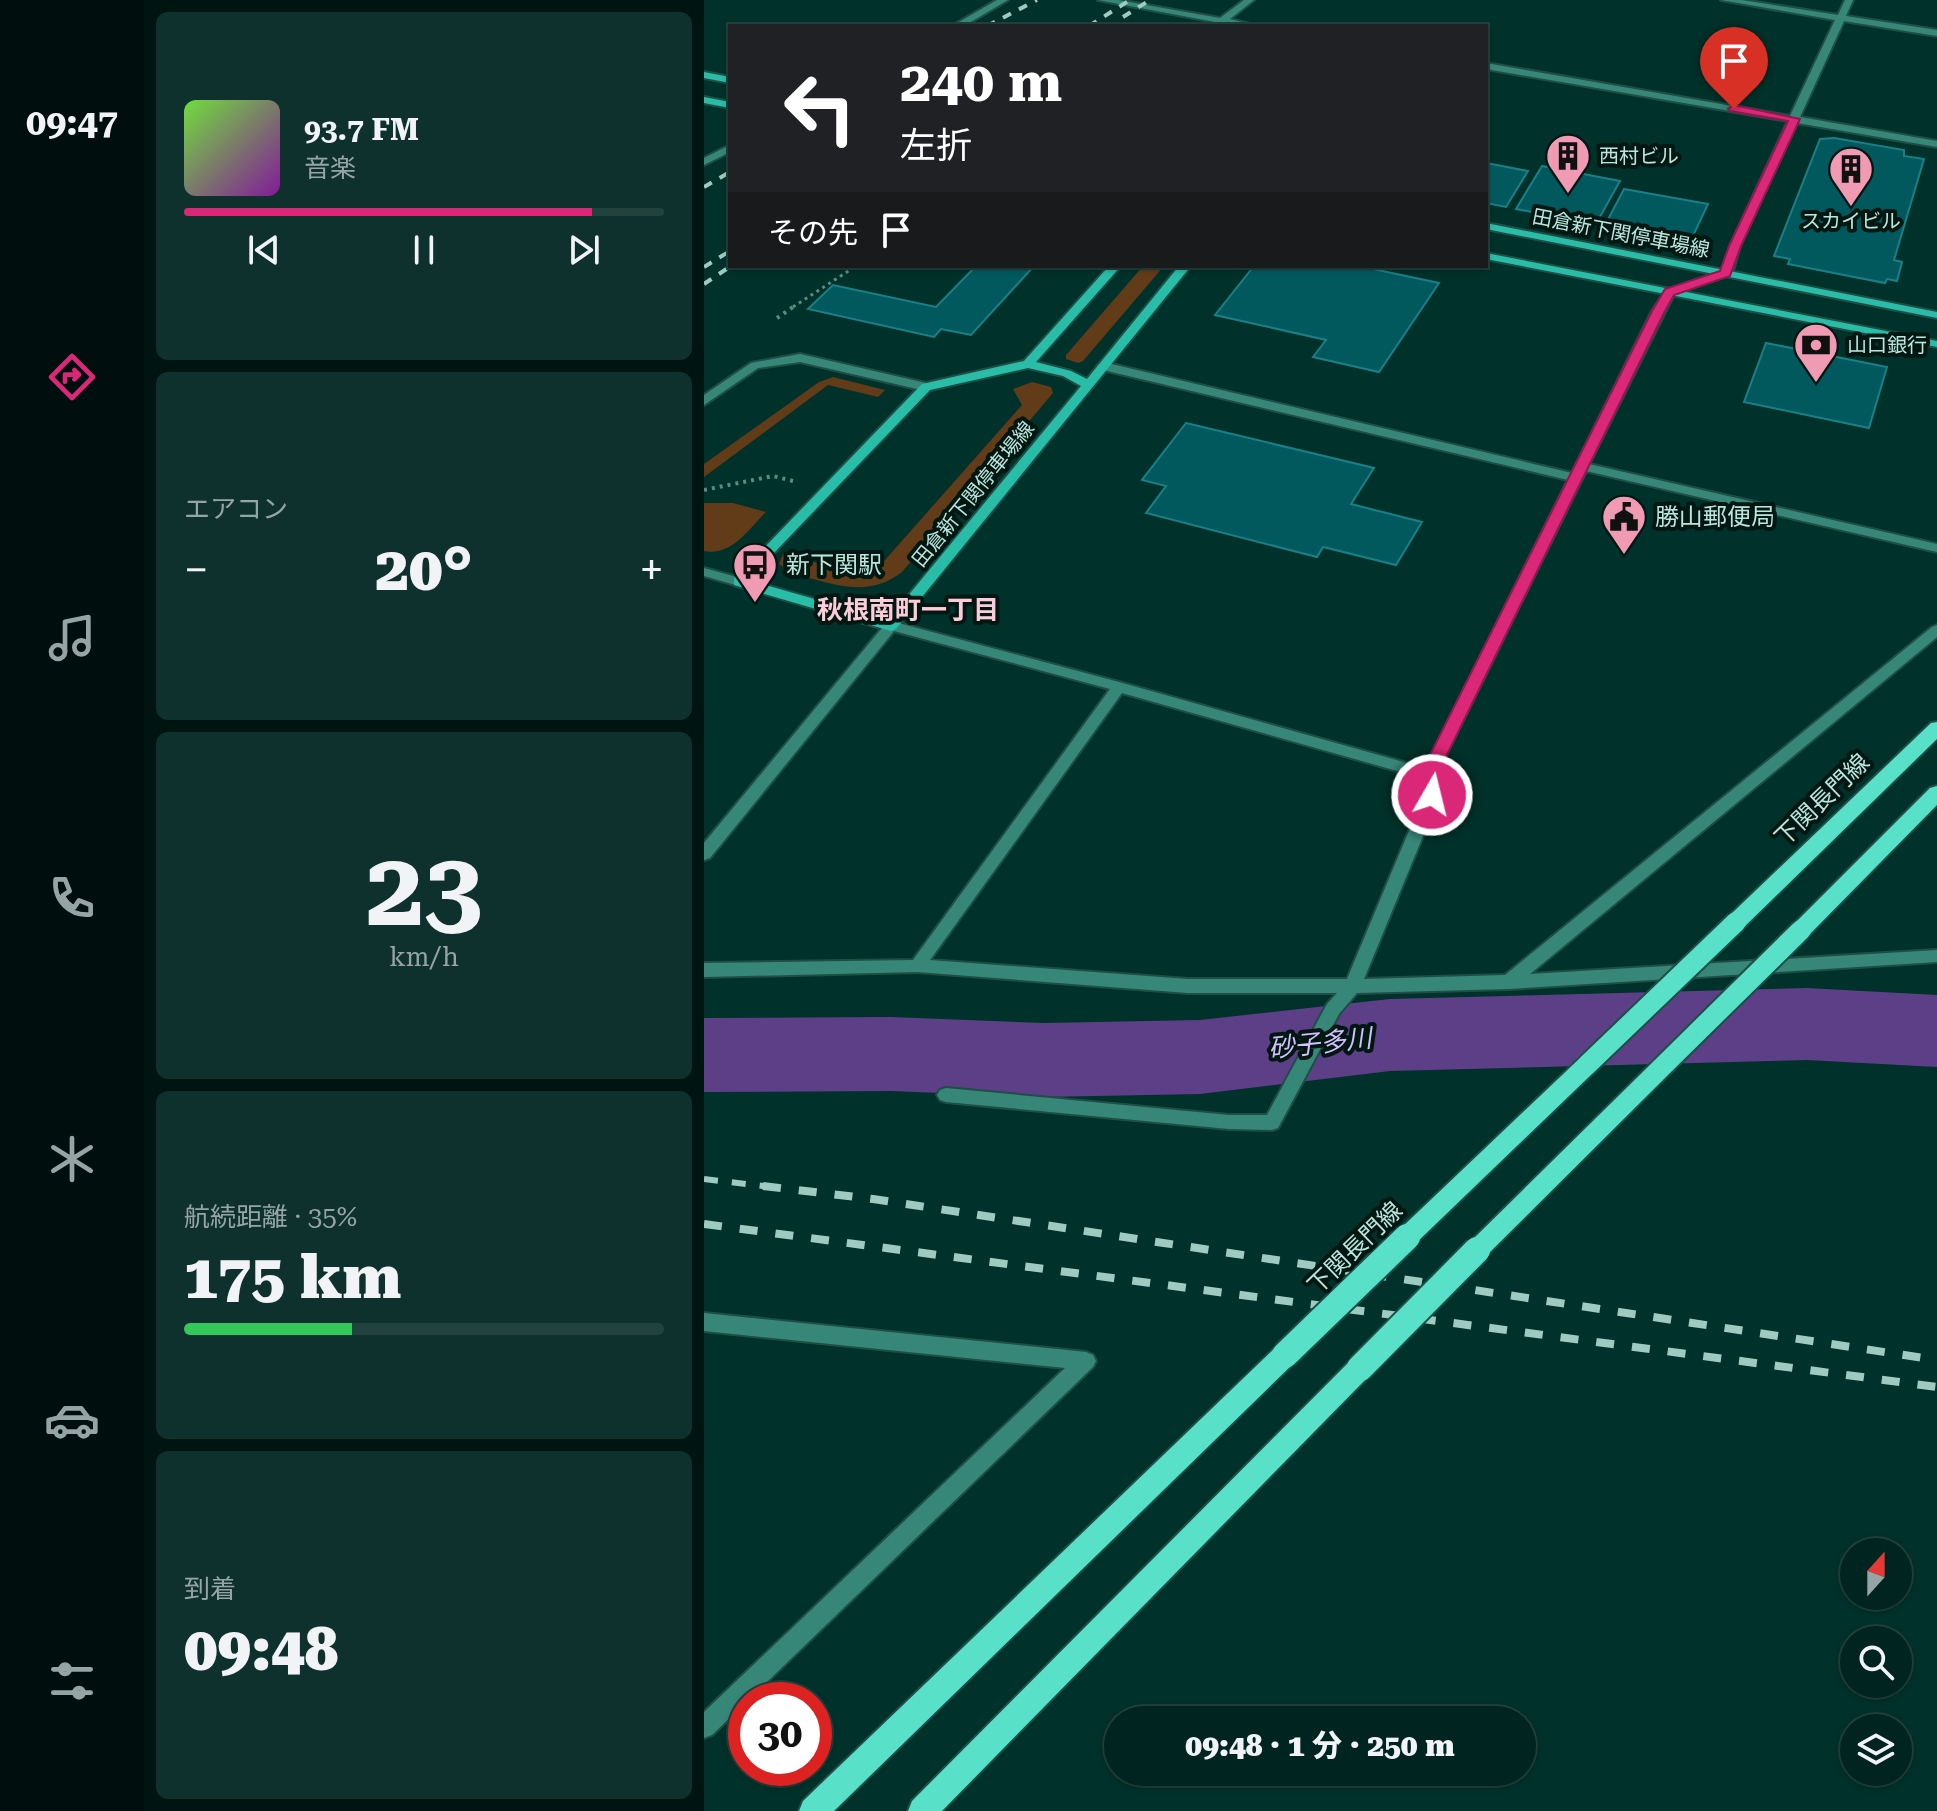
<!DOCTYPE html>
<html lang="ja">
<head>
<meta charset="utf-8">
<style>
	body { margin:0; font-family:"Roboto Serif","Noto Sans JP",serif; background:#0e312d; color:#f1f3f6; height:100vh; display:flex; flex-direction:column; font-size:30px; white-space:nowrap }
	* { box-sizing:border-box; margin:0 }
	p { font-size:26px; color:#95a5a5 }
	.icon { flex:none; width:44px; height:44px; fill:none; stroke:currentColor; stroke-width:2; stroke-linecap:round; stroke-linejoin:round }
	.map { position:relative; flex:1; overflow:hidden }
	.side { display:flex; flex-direction:column; gap:12px; padding:12px; background:#001412; width:560px }
	.side>* { flex:none }
	.guide { position:absolute; left:24px; top:24px; width:760px; height:244px; border-radius:0px; box-shadow:0 2px 6px #0004,0 0 0 2px #22423e; background:#202124; color:#fff; overflow:hidden }
	.needle { width:52px; rotate:21deg }
	.controls { position:absolute; left:1136px; top:1538px; display:grid; gap:16px }
	.controls a { display:grid; place-items:center; width:72px; height:72px; border-radius:50%; background:#002520; box-shadow:0 2px 6px #0004,0 0 0 2px #22423e; font-size:40px }
	.speed { position:absolute; left:24px; top:1682px; display:flex; gap:16px; font-size:40px; font-weight:700; text-align:center }
	.speed>* { display:grid; place-content:center; width:104px; height:104px; border-radius:50%; background:#002520; box-shadow:0 2px 6px #0004,0 0 0 2px #22423e; line-height:1 }
	.speed .limit { border:12px solid #d22; background:#fff; color:#111 }
	.pin { position:absolute; display:grid; place-items:center; width:68px; height:68px; color:#fff; margin:-82px -34px; border-radius:50% 50% 50% 0; rotate:-45deg; box-shadow:0 0 8px #0007 }
	.pin .icon { rotate:45deg }
	.me { position:absolute; width:88px; margin:-44px; rotate:8deg; stroke-linejoin:round; filter:drop-shadow(0 0 6px #0008) }
	.turn { display:flex; align-items:center; gap:28px; height:168px; padding:0 40px; font-size:36px }
	.turn .icon { width:104px; height:104px; stroke-width:2.5 }
	.turn b { display:block; font-size:56px; line-height:68px }
	.then { display:flex; align-items:center; height:76px; padding:0 40px; background:#0003; gap:16px; font-size:30px }
	.big { font-size:60px; font-weight:800; line-height:1.1 }
	.side .widget { flex:1; display:flex; flex-direction:column; justify-content:center; gap:12px; min-width:0; padding:0 28px; border-radius:12px; background:#0e312d }
	.side .dial { align-items:center; gap:0 }
	.dial b { font-size:104px; line-height:1 }
	.song { display:flex; align-items:center; gap:24px }
	.cover { width:96px; height:96px; border-radius:12px; background:linear-gradient(135deg,hsl(100 70% 55%),hsl(290 70% 35%)) }
	.played { height:8px; border-radius:4px; background:linear-gradient(90deg,#db2777 85%,#22423e 85%) }
	.keys { display:flex; justify-content:space-around; direction:ltr }
	.heat { display:flex; justify-content:space-between; align-items:center; font-size:44px; direction:ltr }
	.charge { height:12px; border-radius:6px; background:linear-gradient(90deg,#34c759 35%,#22423e 0) }
	.trip { position:absolute; left:400px; top:1706px; width:432px; height:80px; border-radius:40px; background:#002520; box-shadow:0 2px 6px #0004,0 0 0 2px #22423e; font-weight:800; line-height:80px; text-align:center }
	main { display:flex; flex:1; min-height:0 }
	.menu { display:flex; flex-direction:column; width:144px; justify-content:space-around; align-items:center; background:#000f0d; color:#95a5a5 }
	.menu .icon { width:56px; height:56px }
	.menu .active { color:#db2777 }
	.menu b { font-size:36px; color:#f1f3f6 }
	.map>svg:first-child { display:block }
	.green { fill:#623b18 }
	.lines { fill:none; stroke-linecap:round; stroke-linejoin:round }
	.river { fill:#5d3f88; fill-rule:evenodd }
	.building { fill:#02595d; stroke:#188187; stroke-width:2 }
	.service-casing { stroke:#1e4e46; stroke-width:4 }
	.minor-casing { stroke:#1e4e46; stroke-width:4 }
	.secondary-casing { stroke:#1e4e46; stroke-width:4 }
	.primary-casing { stroke:#1e4e46; stroke-width:4 }
	.path-far1 { stroke:#5d8a82; stroke-width:3; stroke-dasharray:3 4; stroke-linecap:butt }
	.path { stroke:#5d8a82; stroke-width:4; stroke-dasharray:3 5; stroke-linecap:butt }
	.service { fill:#378779; fill-rule:evenodd }
	.minor { fill:#378779; fill-rule:evenodd }
	.secondary { fill:#29bca7; fill-rule:evenodd }
	.primary { fill:#59e0c9; fill-rule:evenodd }
	.rail-far2 { stroke:#9fcac1; stroke-width:4; stroke-dasharray:9 9; stroke-linecap:butt }
	.rail-far1 { stroke:#9fcac1; stroke-width:6; stroke-dasharray:14 14; stroke-linecap:butt }
	.rail { stroke:#9fcac1; stroke-width:8; stroke-dasharray:18 18; stroke-linecap:butt }
	.primary-bridge-far1-casing { stroke:#1e4e46; stroke-width:24; stroke-linecap:butt }
	.primary-bridge-casing { stroke:#1e4e46; stroke-width:30; stroke-linecap:butt }
	.primary-bridge-far1 { stroke:#59e0c9; stroke-width:20 }
	.primary-bridge { stroke:#59e0c9; stroke-width:26 }
	.route { fill:#db2777; stroke:#8e194d; stroke-width:2 }
	.labels { text-anchor:middle; dominant-baseline:central; stroke-width:8; stroke-linejoin:round; paint-order:stroke }
	.far-poi-label { font-size:20px; fill:#bce5dc; stroke:#001712; text-anchor:start }
	.far-street-label { font-size:20px; fill:#bce5dc; stroke:#001712 }
	.poi-label { font-size:24px; fill:#bce5dc; stroke:#001712; text-anchor:start }
	.street-label { font-size:24px; fill:#bce5dc; stroke:#001712 }
	.neighbourhood-label { font-size:26px; font-weight:bold; fill:#fecbd9; stroke:#001712 }
	.water-label { font-size:26px; font-style:italic; fill:#d5bffe; stroke:#001712 }
</style>
</head>
<body>
<main>
<nav class="menu">
<b>09:47</b>
<svg class="icon active" aria-label="directions" viewBox="0 0 24 24"><path d="M12 3l9 9-9 9-9-9zM9 14v-3h6M13 9l2 2-2 2"/></svg>
<svg class="icon" aria-label="music" viewBox="0 0 24 24"><path d="M9 18V5l10-2v13"/><circle cx="6" cy="18" r="3"/><circle cx="16" cy="16" r="3"/></svg>
<svg class="icon" aria-label="phone" viewBox="0 0 24 24"><path d="M5 4h4l2 5-3 2q2 4 5 5l2-3 5 2v4C11 20 4 13 5 4z"/></svg>
<svg class="icon" aria-label="climate" viewBox="0 0 24 24"><path d="M12 3v18M4 7l16 10M4 17L20 7"/></svg>
<svg class="icon" aria-label="car" viewBox="0 0 24 24"><path d="M5 17H2v-5l4-1 3-4h7l3 4 3 1v5h-3M9 17h6M6 11h13"/><circle cx="7" cy="17" r="2"/><circle cx="17" cy="17" r="2"/></svg>
<svg class="icon" aria-label="filters" viewBox="0 0 24 24"><path d="M4 7h16M4 17h16"/><circle cx="9" cy="7" r="2"/><circle cx="15" cy="17" r="2"/></svg>
</nav>
<section class="side">
<div class="widget">
<div class="song"><i class="cover"></i><div><b>93.7 FM</b><p>音楽</p></div></div>
<div class="played"></div>
<div class="keys"><svg class="icon" aria-label="previous" viewBox="0 0 24 24"><path d="M18 5L8 12l10 7zM5 5v14"/></svg><svg class="icon" aria-label="pause" viewBox="0 0 24 24"><path d="M8 5v14M16 5v14"/></svg><svg class="icon" aria-label="next" viewBox="0 0 24 24"><path d="M6 5l10 7-10 7zM19 5v14"/></svg></div>
</div>
<div class="widget"><p>エアコン</p>
<div class="heat"><a>−</a><b class="big">20°</b><a>+</a></div>
</div>
<div class="widget dial"><b>23</b><p>km/h</p></div>
<div class="widget"><p>航続距離 · 35%</p><b class="big">175 km</b><div class="charge"></div></div>
<div class="widget"><p>到着</p><b class="big">09:48</b></div>
</section>
<div class="map">
<svg width="1233" height="1811" viewBox="0 0 1233 1811">
	<rect width="100%" height="100%" fill="#00312a"/>
	<path class="green" d="M439,266h21l-81,95 -5,2 -12,-4v-4z
		M129,377l52,13 -7,7 -50,-12 -124,92v-13l115,-82z
		M328,382l19,5 2,6 -151,179c-28,22 -57,16 -89,7 -13,-3 -24,-6 -34,-15l4,-10 87,23 152,-172 -9,-16z
		M0,503h29l33,9c-17,17 -35,45 -62,39z"/>
	<g class="lines">
		<path class="river" d="M1103,988l130,7v72l-130,-7 -417,11 -190,23 -157,3 -152,-6 -187,1v-74l187,-1 152,6 157,-3 190,-21z"/>
	</g>
	<path class="building" d="M1130,138l70,12v6l20,3 -30,101 8,2 -5,19 -10,-2 -2,4 -97,-19 2,-5 -16,-3 46,-117z
		M782,163l42,8 -22,36 -20,-4z
		M838,166l78,15 -24,43 -80,-15z
		M920,189l84,15 -15,32 -26,2 -62,-13z
		M272,266h58l-63,69 -30,-6 -7,8 -126,-28 25,-24 103,22z
		M550,266h105l80,17 -60,89 -66,-15 13,-17 -111,-25z
		M1062,343l121,24 -18,61 -125,-26z
		M482,423l188,45 -23,36 71,18 -26,43 -73,-18 -6,10 -171,-44 20,-27 -24,-6z"/>
	<g class="lines">
		<g class="service-casing">
			<path id="service" d="M96,354l126,29 6,4 -6,4 -126,-29 -42,6 -54,37v-10l47,-32z
				M0,568l40,11 2,3 -7,4 -35,-10z"/>
		</g>
		<g class="minor-casing">
			<path id="minor" d="M293,0h11l-44,26h-12z
				M394,0h20l102,18 24,-18h10l-24,19 28,7 -34,-2 -5,2 -4,-4z
				M1017,0h21l96,15 7,-15h8l-7,16 91,14v6l-93,-15 -44,96 137,24v6l-140,-24 -57,123 -8,28 -58,20 -85,170 348,80v8l-351,-81 -150,304 4,20 -76,184 141,-4 427,-348 5,-2v12l-407,337 407,-24v12l-428,27 -152,4 -18,21 -61,114 -6,2 -43,-1 -283,-27 -6,-2 -3,-5 3,-5 6,-2 283,27h38l60,-111 10,-11h-149l-271,-21 -213,5v-14l209,-3 197,-271 -216,-58 -184,227 -6,2v-17l182,-220 5,-2 228,61 306,86 143,-288 -465,-110 -6,-4 6,-4 469,111 80,-162 14,-21 55,-18 9,-26 58,-125 -302,-52v-6l304,53 45,-96zM418,693l300,85 2,17 -77,184h-159l-258,-19z
				M26,145v7l-26,13v-7z
				M0,1313l382,39 7,3 3,6 -3,6 -381,368 -8,3v-26l361,-344 -361,-37z"/>
		</g>
		<g class="secondary-casing">
			<path id="secondary" d="M0,72l26,5v6l-26,-5z
				M0,97l26,5v6l-26,-5z
				M782,223l451,89v6l-451,-89z
				M782,253l451,88v6l-451,-88z
				M405,266h12l-85,96 35,9 16,8 92,-113h12l-295,363 -5,2 -157,-46v-6l188,-195 102,-23zM324,368l35,8 18,10 -193,234 -140,-40 182,-190z"/>
		</g>
		<g class="primary-casing">
			<path id="primary" d="M1233,722v17l-194,189h-14l-3,-6 3,-6 202,-193z
				M1233,786v19l-129,131h-14l-3,-6 3,-6 136,-136z
				M962,1054l8,3 3,6 -3,6 -189,188 -8,3 -8,-3 -4,-7 4,-7 189,-186z
				M883,1056l8,3 3,6 -3,6 -180,173 -8,3 -8,-3 -4,-7 4,-7 180,-171z
				M581,1344l9,3 3,8 -3,8 -460,448h-35l4,-10 473,-454z
				M656,1356l9,4 3,8 -3,8 -427,435h-34l4,-10 439,-441z"/>
		</g>
		<path class="path-far1" d="M89,307l63,-41"/>
		<path class="path" d="M73,318l19,-13
			M0,490l69,-14 20,5"/>
		<use href="#service" class="service"/>
		<use href="#minor" class="minor"/>
		<use href="#secondary" class="secondary"/>
		<use href="#primary" class="primary"/>
		<path class="rail-far2" d="M419,17l27,-17
			M283,26l50,-26
			M385,26l41,-26
			M0,187l26,-15
			M0,267l26,-16
			M0,284l27,-18"/>
		<path class="rail-far1" d="M0,1179l76,9"/>
		<path class="rail" d="M59,1186l110,13 1064,161
			M0,1224l1233,163"/>
		<g class="primary-bridge-far1-casing">
			<path id="primary-bridge-far1" d="M962,1063l135,-133
				M883,1065l149,-143"/>
		</g>
		<g class="primary-bridge-casing">
			<path id="primary-bridge" d="M581,1355l122,-118
				M656,1368l117,-118"/>
		</g>
		<use href="#primary-bridge-far1" class="primary-bridge-far1"/>
		<use href="#primary-bridge" class="primary-bridge"/>
	</g>
	<path class="route" d="M1030,105l66,14 -59,127 -11,30 -56,19 -9,16 -228,464 4,20 -9,6 -6,-1 -6,-25 232,-464 13,-22 55,-18 9,-25 59,-125 -58,-10 -2,-2z"/>
	<defs>
		<g id="building-pin" transform="scale(2.3)"><path d="M0 17L-7.5 6A9.5 9.5 0 1 1 7.5 6Z" fill="#f09ab4" stroke="#001712"/><path d="M-4-6H4V6H1V3H-1V6H-4ZM-2.5-4.3h1.7v1.8h-1.7ZM.8-4.3h1.7v1.8H.8ZM-2.5-1h1.7V.8h-1.7ZM.8-1h1.7V.8H.8Z" fill="#111"/></g>
		<g id="bank-pin" transform="scale(2.3)"><path d="M0 17L-7.5 6A9.5 9.5 0 1 1 7.5 6Z" fill="#f09ab4" stroke="#001712"/><path d="M-6-4H6V4H-6ZM0-2.3a2.3 2.3 0 1 0 0 4.6a2.3 2.3 0 1 0 0-4.6Z" fill="#111"/></g>
		<g id="civic-pin" transform="scale(2.3)"><path d="M0 17L-7.5 6A9.5 9.5 0 1 1 7.5 6Z" fill="#f09ab4" stroke="#001712"/><path d="M-.6-6.5H3V-4.5H.6V-3L4-1V1h2V6H-6V1h2V-1L-.6-3ZM-1.2 2.5V6h2.4V2.5Z" fill="#111"/></g>
		<g id="bus-pin" transform="scale(2.3)"><path d="M0 17L-7.5 6A9.5 9.5 0 1 1 7.5 6Z" fill="#f09ab4" stroke="#001712"/><path d="M-5-6H5V4H4V6H2V4H-2V6H-4V4H-5ZM-3.5-4V0h7V-4ZM-3.5 1.2v1.5H-2V1.2ZM2 1.2v1.5H3.5V1.2Z" fill="#111"/></g>
	</defs>
	<g fill-rule="evenodd">
		<use href="#building-pin" x="864" y="156"/>
		<use href="#building-pin" x="1147" y="169"/>
		<use href="#bank-pin" x="1112" y="345"/>
		<use href="#civic-pin" x="920" y="517"/>
		<use href="#bus-pin" x="51" y="565"/>
	</g>
	<g class="labels">
		<g class="far-poi-label">
			<text x="895" y="156">西村ビル</text>
			<text x="1147" y="221" text-anchor="middle">スカイビル</text>
			<text x="1143" y="345">山口銀行</text>
		</g>
		<g class="far-street-label">
			<text transform="translate(917 233) rotate(11)">田倉新下関停車場線</text>
			<text transform="translate(269 494) rotate(-51)">田倉新下関停車場線</text>
		</g>
		<g class="poi-label">
			<text x="951" y="517">勝山郵便局</text>
			<text x="82" y="565">新下関駅</text>
		</g>
		<g class="street-label">
			<text transform="translate(1118 800) rotate(-44)">下関長門線</text>
			<text transform="translate(651 1248) rotate(-44)">下関長門線</text>
		</g>
		<g class="neighbourhood-label">
			<text x="204" y="610">秋根南町一丁目</text>
		</g>
		<g class="water-label">
			<text transform="translate(616 1043) rotate(-6)">砂子多川</text>
		</g>
	</g>
</svg>
<div class="controls">
<a><svg class="needle" viewBox="-14 -14 28 28"><path d="M0-13l5 13h-10z" fill="#e53935"/><path d="M0 13l5-13h-10z" fill="#95a5a5"/></svg></a>
<a><svg class="icon" aria-label="search" viewBox="0 0 24 24"><circle cx="10" cy="10" r="6"/><path d="M15 15l6 6"/></svg></a>
<a><svg class="icon" aria-label="layers" viewBox="0 0 24 24"><path d="M12 4l9 5-9 5-9-5zM3 14l9 5 9-5"/></svg></a>
</div>
<div class="speed"><div class="limit">30</div></div>
<div class="pin" style="left:1030px;top:109px;background:#d93025"><svg class="icon" aria-label="arrive" viewBox="0 0 24 24"><path d="M6 21V4h12l-3 4 3 4H6"/></svg></div>
<svg class="me" style="left:728px;top:795px" viewBox="-20 -20 40 40"><circle r="17" fill="#db2777" stroke="#fff" stroke-width="3"/><path d="M0-11L8 9 0 5-8 9z" fill="#fff"/></svg>
<div class="trip">09:48 · 1 分 · 250 m</div>
<div class="guide">
<div class="turn"><svg class="icon" aria-label="left" viewBox="0 0 24 24"><path d="M17 20v-9H6M10 6l-5 5 5 5"/></svg><div><b>240 m</b>左折</div></div>
<div class="then">その先<svg class="icon" aria-label="arrive" viewBox="0 0 24 24"><path d="M6 21V4h12l-3 4 3 4H6"/></svg></div>
</div>
</div>
</main>
</body>
</html>
